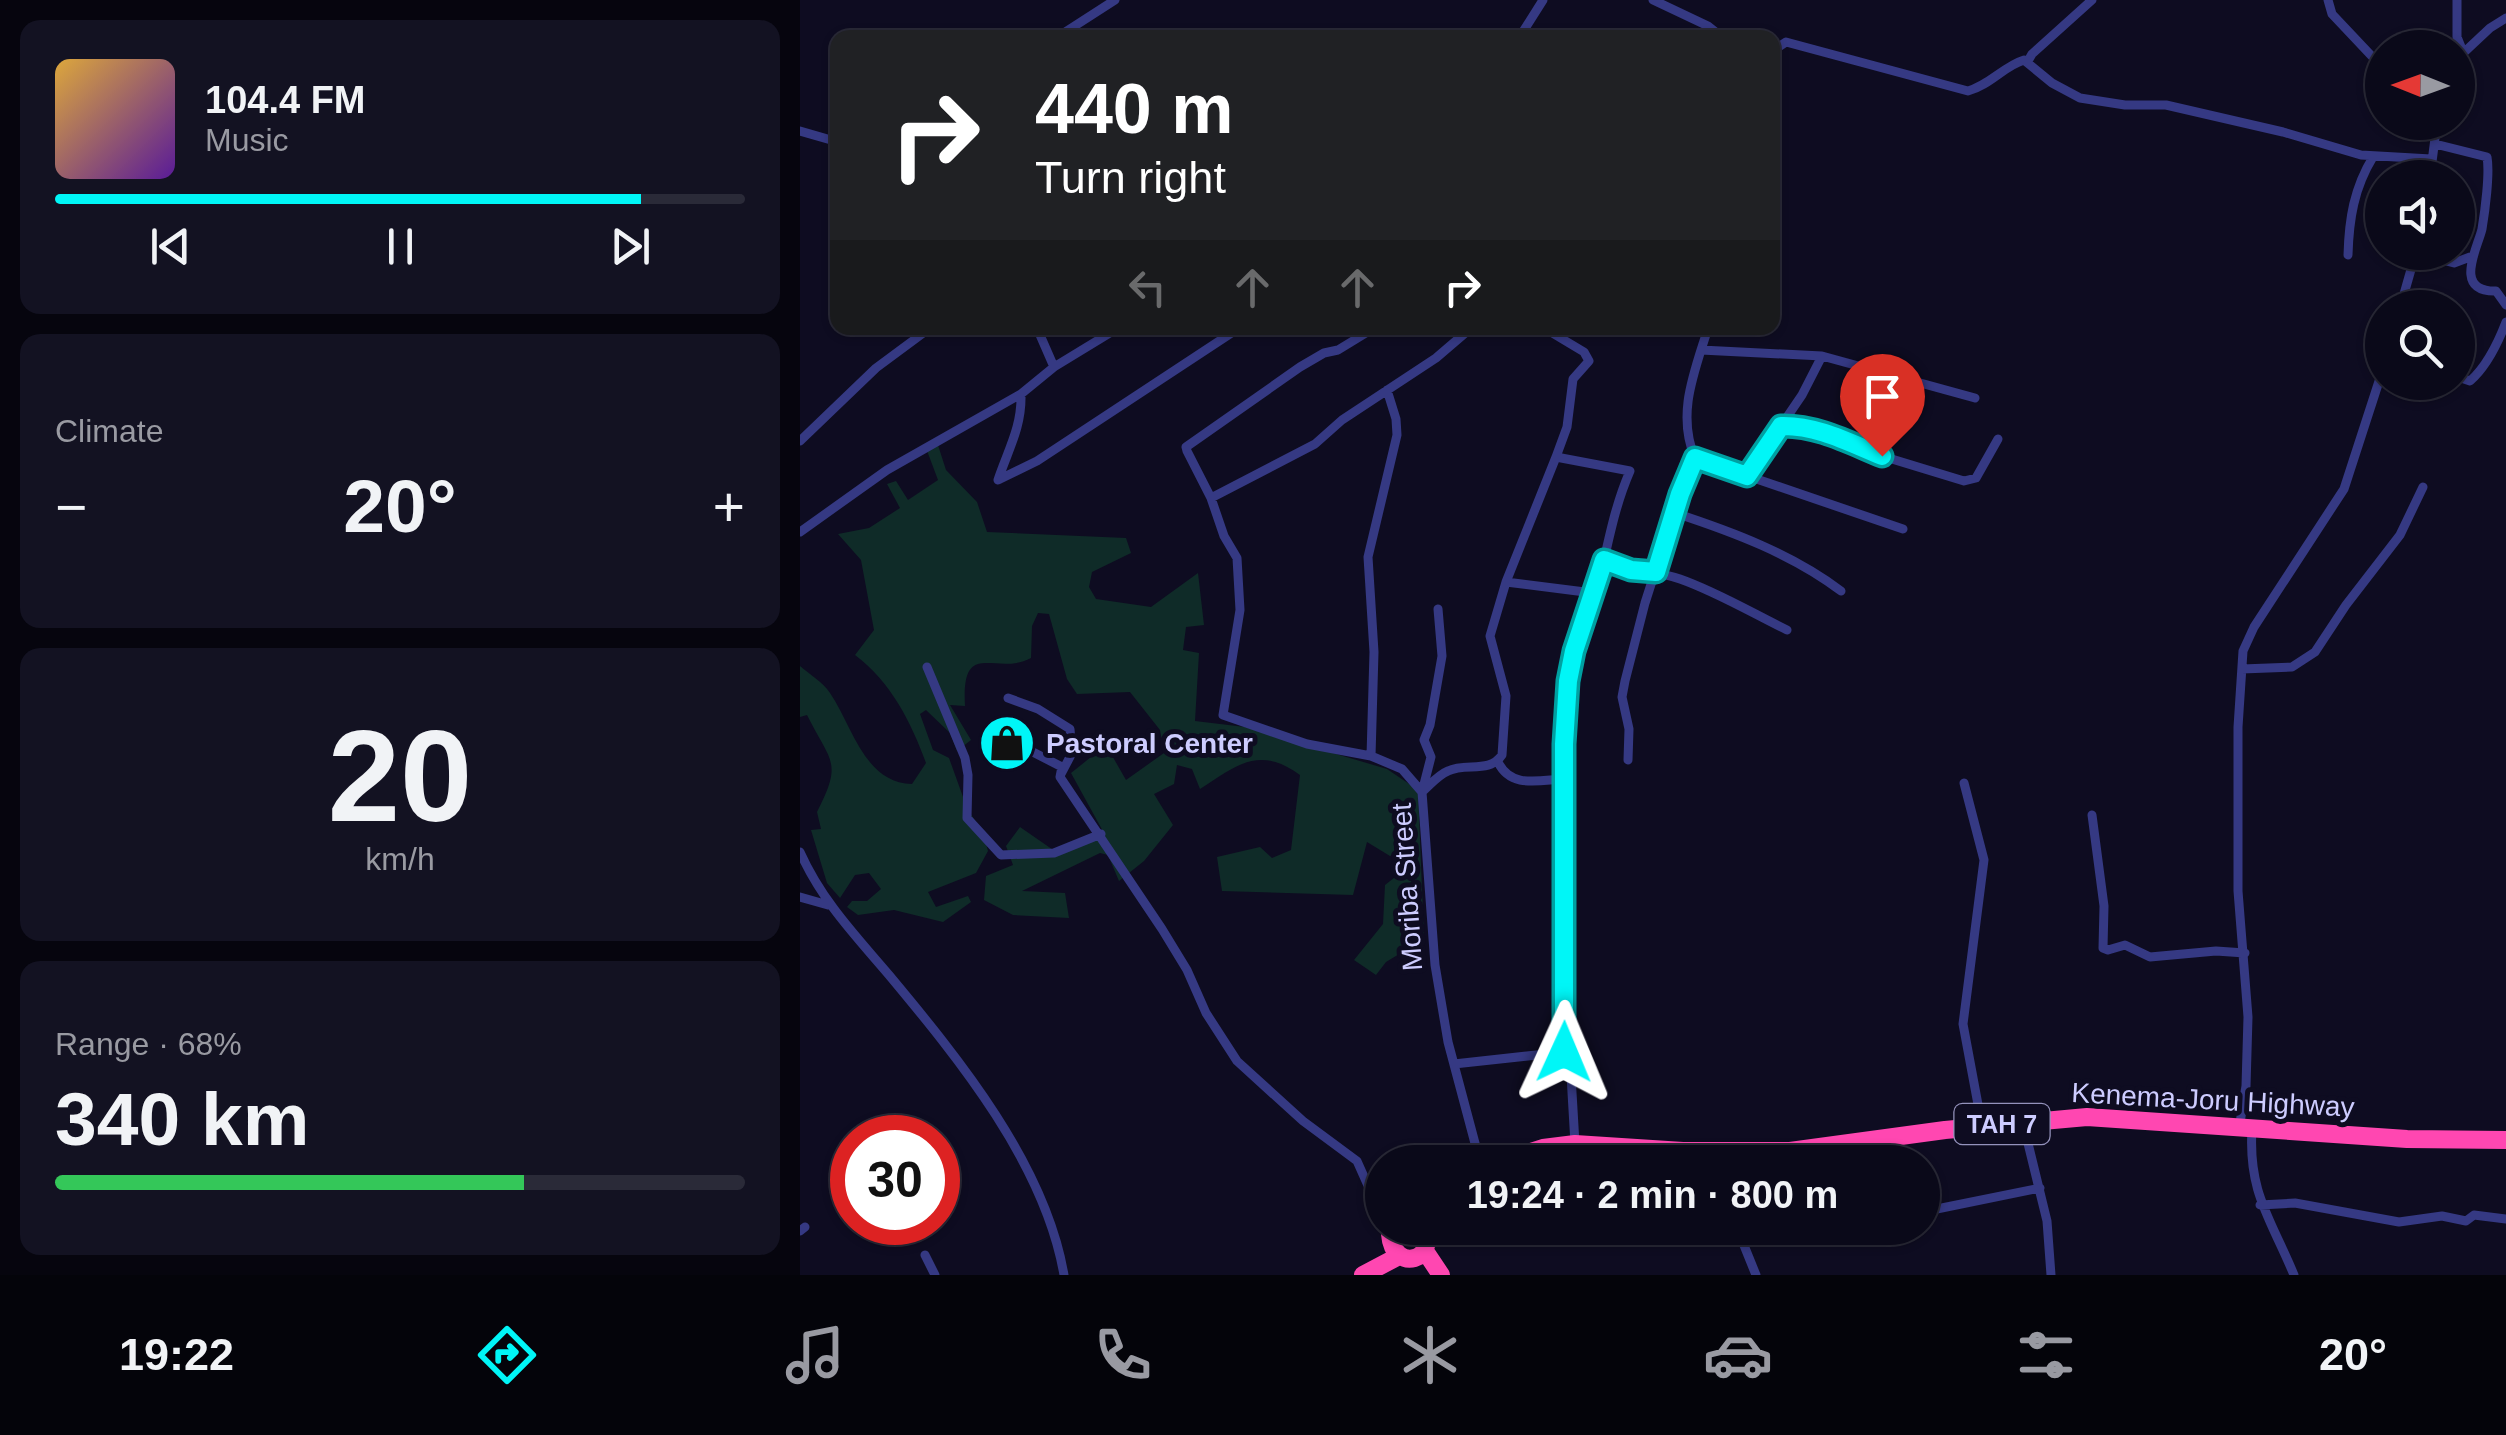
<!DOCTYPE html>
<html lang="en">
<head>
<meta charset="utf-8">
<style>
	body { margin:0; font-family:Arial,sans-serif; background:#131222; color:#f1f3f6; height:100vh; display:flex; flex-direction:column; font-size:38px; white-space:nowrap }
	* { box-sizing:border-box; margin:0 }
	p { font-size:32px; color:#999aa2 }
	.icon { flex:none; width:55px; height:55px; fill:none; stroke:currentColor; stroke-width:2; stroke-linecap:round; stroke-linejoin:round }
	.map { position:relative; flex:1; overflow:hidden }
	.drawer { display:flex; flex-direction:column; gap:20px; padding:20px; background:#06050e; width:800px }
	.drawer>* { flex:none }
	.top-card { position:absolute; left:30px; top:30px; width:950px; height:305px; border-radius:20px; box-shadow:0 2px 8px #0004,0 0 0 2px #2a2a38; background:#202124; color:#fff; overflow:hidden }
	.needle { width:65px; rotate:271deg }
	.controls { position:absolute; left:1565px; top:30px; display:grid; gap:20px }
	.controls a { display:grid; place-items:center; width:110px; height:110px; border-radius:50%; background:#0a0919; box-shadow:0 2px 8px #0004,0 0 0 2px #2a2a38; font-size:50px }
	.speed { position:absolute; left:30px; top:1115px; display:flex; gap:20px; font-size:50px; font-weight:700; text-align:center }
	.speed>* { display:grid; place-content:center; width:130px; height:130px; border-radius:50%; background:#0a0919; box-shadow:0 2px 8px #0004,0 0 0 2px #2a2a38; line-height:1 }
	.speed .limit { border:15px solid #d22; background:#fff; color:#111 }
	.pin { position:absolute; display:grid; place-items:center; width:85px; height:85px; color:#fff; margin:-102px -42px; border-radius:50% 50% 50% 0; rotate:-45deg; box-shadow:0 0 10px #0007 }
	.pin .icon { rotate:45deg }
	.me { position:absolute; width:110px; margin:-55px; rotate:1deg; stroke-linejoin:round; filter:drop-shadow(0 0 8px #0008) }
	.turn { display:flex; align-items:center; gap:35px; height:210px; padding:0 40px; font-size:45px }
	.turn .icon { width:130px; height:130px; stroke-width:2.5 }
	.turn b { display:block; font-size:70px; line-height:85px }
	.lanes { display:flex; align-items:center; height:95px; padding:0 40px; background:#0003; justify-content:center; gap:50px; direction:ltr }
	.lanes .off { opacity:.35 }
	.big { font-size:75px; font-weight:600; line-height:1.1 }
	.drawer .widget { flex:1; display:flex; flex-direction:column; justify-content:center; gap:15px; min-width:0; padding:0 35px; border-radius:20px; background:#131222 }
	.drawer .dial { align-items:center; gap:0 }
	.dial b { font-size:130px; line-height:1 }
	.song { display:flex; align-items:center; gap:30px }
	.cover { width:120px; height:120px; border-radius:15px; background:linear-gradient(135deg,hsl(40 70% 55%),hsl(270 70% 35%)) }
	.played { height:10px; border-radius:5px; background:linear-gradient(90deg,#00f6f7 85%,#2a2a38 85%) }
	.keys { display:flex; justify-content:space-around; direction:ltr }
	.heat { display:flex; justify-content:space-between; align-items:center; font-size:55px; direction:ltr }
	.charge { height:15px; border-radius:8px; background:linear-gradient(90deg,#34c759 68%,#2a2a38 0) }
	.trip { position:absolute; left:565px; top:1145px; width:575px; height:100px; border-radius:50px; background:#0a0919; box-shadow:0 2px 8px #0004,0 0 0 2px #2a2a38; font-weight:600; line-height:100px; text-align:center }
	.tab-bar { display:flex; height:160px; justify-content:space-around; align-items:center; background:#04040a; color:#999aa2 }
	.tab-bar .icon { width:70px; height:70px }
	.tab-bar .current { color:#00f6f7 }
	.tab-bar b { font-size:45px; color:#f1f3f6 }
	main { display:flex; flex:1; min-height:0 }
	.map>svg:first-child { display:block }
	.green { fill:#0f2b28 }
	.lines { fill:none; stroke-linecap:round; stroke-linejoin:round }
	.street { stroke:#353983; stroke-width:9 }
	.highway { stroke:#ff47b1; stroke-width:18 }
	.route-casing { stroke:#00a0a1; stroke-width:25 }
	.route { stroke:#00f6f7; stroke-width:18 }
	.labels { text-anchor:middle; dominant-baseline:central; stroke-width:10; stroke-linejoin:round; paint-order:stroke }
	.shield { fill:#0e0c21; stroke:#9492bc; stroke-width:2.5 }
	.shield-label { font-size:25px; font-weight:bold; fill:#cdccff }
	.poi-label { font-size:28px; font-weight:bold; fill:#cdccff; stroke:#0e0c21; text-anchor:start }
	.street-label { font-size:28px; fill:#cdccff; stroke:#0e0c21 }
</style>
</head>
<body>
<main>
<section class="drawer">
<div class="widget">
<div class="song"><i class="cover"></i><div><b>104.4 FM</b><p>Music</p></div></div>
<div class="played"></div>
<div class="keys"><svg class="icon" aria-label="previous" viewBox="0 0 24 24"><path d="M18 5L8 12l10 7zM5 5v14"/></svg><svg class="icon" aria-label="pause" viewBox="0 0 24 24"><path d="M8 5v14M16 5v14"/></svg><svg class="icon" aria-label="next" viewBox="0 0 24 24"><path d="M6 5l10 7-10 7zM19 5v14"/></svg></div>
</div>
<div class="widget"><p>Climate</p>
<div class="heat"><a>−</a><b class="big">20°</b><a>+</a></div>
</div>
<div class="widget dial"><b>20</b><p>km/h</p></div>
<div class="widget"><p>Range · 68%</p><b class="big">340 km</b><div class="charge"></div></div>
</section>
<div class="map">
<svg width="1706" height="1275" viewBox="0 0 1706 1275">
	<rect width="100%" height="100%" fill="#0e0c21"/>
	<path class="green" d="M137,442l9,28 31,32 10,30 139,6 5,15 -39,19 -3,15 7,12 55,8 47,-34 6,52 -18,2 -3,23 16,3 -4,68 50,6 142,42 31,21 6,149 -38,23 -10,13 -22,-15 29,-36 2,-39 28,-22 -10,-14 -13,7 -23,-14 -14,53 -131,-4 -5,-34 43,-10 12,11 19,-8 9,-75c-41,-30 -63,-10 -100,14l-8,-20 -15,-4 -3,19 -20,10 19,31 -29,36 -25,20 -11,-26 -8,-2 -78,38 43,2 4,25 -56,-3 -29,-15 2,-24 27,-11 -7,-19 14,-19 39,27 46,-19 -34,-62 35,-28 20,35 38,-27 -4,-23 -30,-38 -53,2 -10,-15 -18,-65 -11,-1 -6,13 -1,32c-35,19 -70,-21 -66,48l-15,-1 21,35 -14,11 -7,-18 -24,-23 -6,4 13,36 16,8 18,50 16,25 5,18 -12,22 -48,19 8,15 32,-11 3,6 -28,20 -49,-12 -36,5 -11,-8 5,-6h15l14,-12 -12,-16 -14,2 -15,23 -13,-15 -16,-53 10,-1 -4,-17c26,-51 14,-49 -10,-97l-7,2v-51c9,8 23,16 30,27 22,32 34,90 82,91l14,-21c-15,-41 -35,-81 -71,-108l19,-25 -13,-70 -23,-26 31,-6 31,-20 -13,-24 9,-3 12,19 30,-20 -12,-32z"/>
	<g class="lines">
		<path class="street" d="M853,0l55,26 15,12
			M1528,0l4,14 50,53
			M1657,0v37l6,15
			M256,38l59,-38
			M719,38l24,-38
			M1658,58l32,-30 16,-10
			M1228,61l4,-7 60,-54
			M972,86l5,-38 9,-6 182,49c22,-6 36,-25 56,-31l28,23 28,15 45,7h41l117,27 78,23 70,4
			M0,131l38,11
			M1635,144l52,13c3,16 -2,54 -5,72 -4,18 -30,63 14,62l10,14
			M1630,178l7,-56
			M1615,253l39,10 16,-6
			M1548,255c1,-36 6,-67 25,-98
			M1600,308l16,-56
			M237,328l17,39
			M574,328l-36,22 -14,3 -24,14 -114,80 1,4 24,47 13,38 13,22 3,52 -17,105 84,29 64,12 31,13 20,23
			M744,328l40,24 5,9 -16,18 -6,48 -11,30
			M901,350l121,6 153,42
			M1658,377l12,4c17,-15 28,-38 36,-59
			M981,426l30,2 71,28 82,25 12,-3 22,-39
			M0,441l76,-73 54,-40
			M895,458l208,71
			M947,476l55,-81 20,-39
			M198,480l39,-19 202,-133
			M198,480c10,-30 24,-53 23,-86
			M411,498l104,-54 27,-24 94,-62 35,-30
			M875,513c58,19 117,41 166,78
			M0,532l87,-62 134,-76 33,-27 64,-39
			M804,560c25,10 50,10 76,19 37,13 72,34 107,51
			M706,582l87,11
			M638,609l4,47 -12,69 -6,15 7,17 -9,35 13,173 13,77 32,120
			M127,667l38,91 3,17 -1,43 34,37 53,-2 47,-19
			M1442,669l50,-2 23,-15 31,-47 54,-70 23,-48
			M208,698l30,11 32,20 2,24 -11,21
			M227,749l35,18 -2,10 102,152 25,41 19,43 31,48 66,60 54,40 25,56
			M571,756l3,-104 -6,-95 29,-122 -1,-16 -9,-29
			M828,760l1,-31 -7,-32 3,-16 20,-78 35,-109 15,-36c-19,-45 0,-87 13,-130
			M698,762c13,27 41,18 66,17
			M1164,783l20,77 -21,164 19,102
			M622,792c8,-7 16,-17 26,-21 18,-9 41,3 54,-16l4,-59 -16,-60 16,-54 50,-125 74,14c-13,30 -19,58 -26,89 -12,49 -34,92 -38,143l-2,349 7,23 4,69
			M1292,815l12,91 -1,42 5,2 17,-5 25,12 66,-6 29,2
			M0,852c22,49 55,83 89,123 70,84 156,189 175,300
			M0,897l28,8
			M654,1064l110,-12
			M1223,1123l24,98 4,54
			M1439,1129l7,-43 2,-69 -10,-126v-164l5,-76 11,-24 90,-138 38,-117
			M1452,1129c-4,64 19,90 42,146
			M1460,1205l35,-2 104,19 43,-6 24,5 8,-6 32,4
			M1122,1212l118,-24
			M937,1228l19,47
			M0,1231l5,-4
			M939,1234l22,-6
			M125,1255l10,20"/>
		<path class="highway" d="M701,1162l42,-14 32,-4 108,7h107l155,-21 142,-13 320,22 99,1
			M597,1228l-7,6c3,41 52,25 31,-6
			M625,1251l16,24
			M563,1275l36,-19"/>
	</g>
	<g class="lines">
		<g class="route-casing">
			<path id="route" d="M764,1052v-308l4,-63 6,-30 30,-91 27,10 25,2 24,-78 15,-36 52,18 34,-50c36,-1 69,17 101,30"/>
		</g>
		<use href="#route" class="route"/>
	</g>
	<defs>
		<g id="shop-disc" transform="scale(2.875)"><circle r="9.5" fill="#00f6f7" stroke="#0e0c21"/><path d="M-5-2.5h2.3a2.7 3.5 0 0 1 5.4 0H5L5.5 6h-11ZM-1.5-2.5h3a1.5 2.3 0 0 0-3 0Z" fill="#111"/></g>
	</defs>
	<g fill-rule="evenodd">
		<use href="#shop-disc" x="207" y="743"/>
	</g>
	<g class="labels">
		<rect class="shield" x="1154.5" y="1104" width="95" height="40" rx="8"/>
		<g class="shield-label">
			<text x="1202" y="1124">TAH 7</text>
		</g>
		<g class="poi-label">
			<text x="246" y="743">Pastoral Center</text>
		</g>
		<g class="street-label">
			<text transform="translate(607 887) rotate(-94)">Moriba Street</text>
			<text transform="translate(1413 1100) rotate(3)">Kenema-Joru Highway</text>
		</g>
	</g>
</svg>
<div class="controls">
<a><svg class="needle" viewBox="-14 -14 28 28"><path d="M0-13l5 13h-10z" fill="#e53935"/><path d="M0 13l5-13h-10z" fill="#999aa2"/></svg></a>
<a><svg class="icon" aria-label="sound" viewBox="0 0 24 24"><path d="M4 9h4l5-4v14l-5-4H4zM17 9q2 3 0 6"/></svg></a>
<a><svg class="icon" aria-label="search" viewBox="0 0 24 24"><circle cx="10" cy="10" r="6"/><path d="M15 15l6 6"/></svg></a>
</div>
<div class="speed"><div class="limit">30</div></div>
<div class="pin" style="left:1082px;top:456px;background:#d93025"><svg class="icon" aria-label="arrive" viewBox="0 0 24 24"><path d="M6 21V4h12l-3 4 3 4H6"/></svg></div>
<svg class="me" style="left:764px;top:1052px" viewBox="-20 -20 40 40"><path d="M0-17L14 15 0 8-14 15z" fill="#00f6f7" stroke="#fff" stroke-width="4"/></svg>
<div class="trip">19:24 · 2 min · 800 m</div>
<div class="top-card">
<div class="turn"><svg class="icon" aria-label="right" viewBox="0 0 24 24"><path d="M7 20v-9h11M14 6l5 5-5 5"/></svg><div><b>440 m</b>Turn right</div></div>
<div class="lanes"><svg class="icon off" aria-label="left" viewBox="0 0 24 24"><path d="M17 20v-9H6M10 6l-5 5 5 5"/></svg><svg class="icon off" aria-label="ahead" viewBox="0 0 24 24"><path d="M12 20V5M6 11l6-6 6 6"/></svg><svg class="icon off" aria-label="ahead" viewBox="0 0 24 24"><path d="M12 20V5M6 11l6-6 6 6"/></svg><svg class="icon" aria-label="right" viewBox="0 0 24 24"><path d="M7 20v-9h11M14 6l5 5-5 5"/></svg></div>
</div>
</div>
</main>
<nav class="tab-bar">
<b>19:22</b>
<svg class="icon current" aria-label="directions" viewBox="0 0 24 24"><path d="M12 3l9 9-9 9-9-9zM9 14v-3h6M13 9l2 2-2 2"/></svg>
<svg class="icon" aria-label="music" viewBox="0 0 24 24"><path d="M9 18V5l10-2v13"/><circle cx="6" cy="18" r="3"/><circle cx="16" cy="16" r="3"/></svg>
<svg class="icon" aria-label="phone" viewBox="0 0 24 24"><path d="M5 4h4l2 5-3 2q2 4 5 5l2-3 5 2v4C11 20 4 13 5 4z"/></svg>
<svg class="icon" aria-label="climate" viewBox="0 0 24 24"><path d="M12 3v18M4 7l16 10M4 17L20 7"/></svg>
<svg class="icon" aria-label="car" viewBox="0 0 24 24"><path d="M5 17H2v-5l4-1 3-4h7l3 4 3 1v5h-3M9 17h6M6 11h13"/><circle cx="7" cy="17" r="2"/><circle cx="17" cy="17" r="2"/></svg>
<svg class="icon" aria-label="filters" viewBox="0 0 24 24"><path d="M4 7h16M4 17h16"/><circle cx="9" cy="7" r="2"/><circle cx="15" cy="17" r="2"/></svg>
<b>20°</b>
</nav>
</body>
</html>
